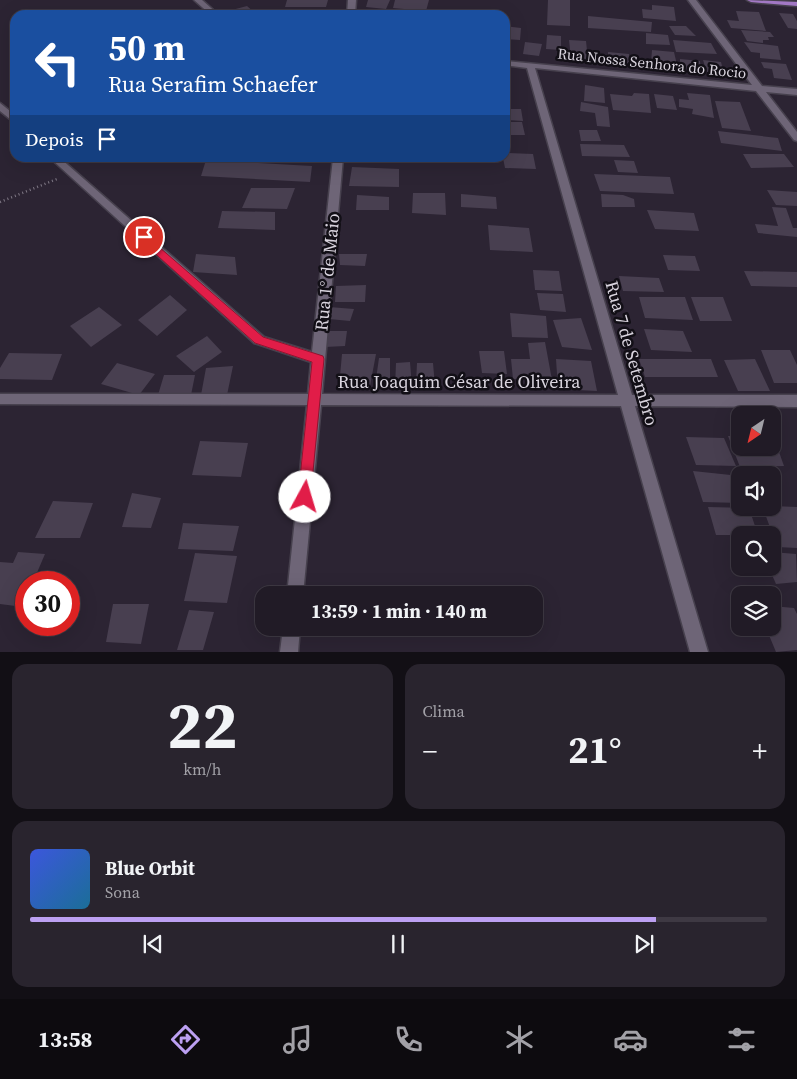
<!DOCTYPE html>
<html lang="pt">
<head>
<meta charset="utf-8">
<style>
	body { margin:0; font-family:"Source Serif 4",serif; background:#29242e; color:#f1f3f6; height:100vh; display:flex; flex-direction:column; font-size:19px; white-space:nowrap }
	* { box-sizing:border-box; margin:0 }
	p { font-size:16px; color:#a2a1a7 }
	.icon { flex:none; width:28px; height:28px; fill:none; stroke:currentColor; stroke-width:2; stroke-linecap:round; stroke-linejoin:round }
	.map { position:relative; height:652px; overflow:hidden }
	.sheet { display:flex; flex-direction:column; gap:12px; padding:12px; background:#120f15; flex:1 }
	.sheet>* { flex:none }
	.banner { position:absolute; left:10px; top:10px; width:500px; height:152px; border-radius:15px; box-shadow:0 5px 20px #0002,0 0 0 1px #3e3943; background:#1a4fa0; color:#fff; overflow:hidden }
	.needle { width:32px; rotate:215deg }
	.controls { position:absolute; left:731px; top:406px; display:grid; gap:10px }
	.controls a { display:grid; place-items:center; width:50px; height:50px; border-radius:10px; background:#211b26; box-shadow:0 5px 20px #0002,0 0 0 1px #3e3943; font-size:25px }
	.speed { position:absolute; left:15px; top:571px; display:flex; gap:10px; font-size:25px; font-weight:700; text-align:center }
	.speed>* { display:grid; place-content:center; width:65px; height:65px; border-radius:50%; background:#211b26; box-shadow:0 5px 20px #0002,0 0 0 1px #3e3943; line-height:1 }
	.speed .limit { border:8px solid #d22; background:#fff; color:#111 }
	.pin { position:absolute; display:grid; place-items:center; width:42px; height:42px; color:#fff; margin:-21px; border:2px solid #fff; border-radius:50%; box-shadow:0 1px 5px #0007 }
	.me { position:absolute; width:55px; margin:-28px; rotate:6deg; stroke-linejoin:round; filter:drop-shadow(0 0 4px #0008) }
	.turn { display:flex; align-items:center; gap:18px; height:105px; padding:0 15px; font-size:22px }
	.turn .icon { width:65px; height:65px; stroke-width:2.5 }
	.turn b { display:block; font-size:35px; line-height:42px }
	.then { display:flex; align-items:center; height:48px; padding:0 15px; background:#0003; gap:10px; font-size:19px }
	.big { font-size:38px; font-weight:700; line-height:1.1 }
	.sheet .tile { flex:1; display:flex; flex-direction:column; justify-content:center; gap:8px; min-width:0; padding:0 18px; border-radius:15px; background:#29242e }
	.sheet .dial { align-items:center; gap:0 }
	.dial b { font-size:65px; line-height:1 }
	.song { display:flex; align-items:center; gap:15px }
	.cover { width:60px; height:60px; border-radius:8px; background:linear-gradient(135deg,hsl(230 70% 55%),hsl(200 70% 35%)) }
	.played { height:5px; border-radius:2px; background:linear-gradient(90deg,#bca0f2 85%,#3e3943 85%) }
	.keys { display:flex; justify-content:space-around; direction:ltr }
	.heat { display:flex; justify-content:space-between; align-items:center; font-size:28px; direction:ltr }
	.sheet .tiles { flex:1; display:grid; gap:12px; grid-template-columns:1fr 1fr }
	.tile:last-child { grid-column:span 2 }
	.trip { position:absolute; left:255px; top:586px; width:288px; height:50px; border-radius:15px; background:#211b26; box-shadow:0 5px 20px #0002,0 0 0 1px #3e3943; font-weight:700; line-height:50px; text-align:center }
	.menu { display:flex; height:80px; justify-content:space-around; align-items:center; background:#0d0b0f; color:#a2a1a7 }
	.menu .icon { width:35px; height:35px }
	.menu .selected { color:#bca0f2 }
	.menu b { font-size:22px; color:#f1f3f6 }
	.map>svg:first-child { display:block }
	.building { fill:#483f50 }
	.lines { fill:none; stroke-linecap:round; stroke-linejoin:round }
	.minor-casing { stroke:#47414e; stroke-width:3 }
	.major-casing { stroke:#47414e; stroke-width:3 }
	.path { stroke:#7f7885; stroke-width:2.5; stroke-dasharray:1 3; stroke-linecap:butt }
	.minor { fill:#6e6577; fill-rule:evenodd }
	.major { fill:#a278c4; fill-rule:evenodd }
	.route { fill:#e11d48; stroke:#92132f }
	.labels { text-anchor:middle; dominant-baseline:central; stroke-width:5; stroke-linejoin:round; paint-order:stroke }
	.far-street-label { font-size:15px; fill:#d9d4de; stroke:#120f16 }
	.street-label { font-size:18px; fill:#d9d4de; stroke:#120f16 }
</style>
</head>
<body>
<div class="map">
<svg width="797" height="652" viewBox="0 0 797 652">
	<rect width="100%" height="100%" fill="#2c2433"/>
	<path class="building" d="M287,0h41l-2,7h-41z
		M368,0h22l-4,9 -20,-2z
		M395,0h34l-3,11 -33,-3z
		M548,0h22v26l-23,-1z
		M652,5l22,2 2,14 -33,-3 -1,-9 10,1z
		M247,6l8,7 -27,2 -4,-3z
		M367,10l19,1 -1,4h-19z
		M736,11l23,1 7,19 -35,-3 -4,-8 12,1z
		M779,13l14,1 4,7v8l-9,-1z
		M588,16l64,6 -1,10 -63,-4z
		M505,26l16,2 -1,12 -15,-1z
		M669,26h17l10,10 -21,-1z
		M741,30l29,2 4,5h-6l1,3h-6v3l-16,-2z
		M646,33l22,2 2,10 -24,-1z
		M547,35l14,1v14l-15,-1z
		M569,40l17,1 2,19 -17,-1z
		M673,40l38,3 6,11 -41,-2z
		M525,42l17,2 -3,12 -16,-2z
		M744,42l34,4 3,14 -21,-2v-5l-9,-1z
		M652,50l22,2 3,13 -26,-2z
		M608,52l21,2v13l-21,-3z
		M680,59l20,2 1,10 -21,-1z
		M703,60l18,2 3,12 -17,-1z
		M761,62l25,2 6,16 -18,-2 -2,-9 -8,-1z
		M585,85l19,3 1,15 -21,-2z
		M634,93l15,1 2,19 -38,-3 -3,-16 22,2z
		M687,93l23,2 4,23 -22,-4 1,-5 -14,-2v-8l10,1z
		M654,94l19,2 4,14 -20,-2z
		M715,101l25,1 11,29 -29,-3z
		M581,102l27,5 2,20 -13,-1 -2,-13 -15,-2z
		M506,109h15l2,12 -16,-1z
		M505,122h17l3,13h-20z
		M579,130h18l4,11h-20z
		M718,131l60,7 4,13 -61,-8z
		M580,144l44,1 6,12 -48,-1z
		M505,153l28,1 3,15 -31,-1 -2,-10h2z
		M743,154h41l10,13 -43,1z
		M261,158h37l-1,3 -37,-1z
		M206,160l106,6 -2,16 -109,-6z
		M614,160l20,1 4,12 -20,-1z
		M352,167l47,2v18l-50,-1z
		M594,174l76,3 4,17 -74,-3z
		M251,188h44l-8,21 -45,-1z
		M767,190l30,2v14l-21,-1z
		M413,193h32l1,22 -34,-2z
		M461,194l35,3 1,12 -36,-2z
		M601,194l22,1 11,4 1,8h-33z
		M357,195l32,2v13h-33z
		M772,207l14,1 7,20h4v9l-39,-4 -3,-9 23,2z
		M647,210l47,3 5,18 -44,-2z
		M222,211l53,1v18l-57,-2z
		M488,225l41,3 4,24 -43,-2z
		M196,254l39,3 2,18 -44,-3z
		M339,254h28l-2,12 -25,-1z
		M663,255l32,1 5,15 -32,-1z
		M533,270l26,1 3,20 -27,-1z
		M744,271l53,1v15l-46,-1z
		M619,276l40,2 5,14 -41,-1z
		M366,285l-1,17h-30l1,-16z
		M537,293l26,1 3,18 -26,-2z
		M170,295l17,15 -30,26 -19,-16z
		M639,297h46l8,23 -48,-2z
		M691,297h32l9,24h-32z
		M99,307l23,18 -31,22 -21,-21z
		M329,307l25,2 -4,12 -21,-2z
		M510,313l36,3 2,22 -36,-1z
		M581,318l11,32 -30,-3 -9,-27z
		M644,329l39,2 9,21 -41,-2z
		M326,331h21l-2,15 -20,1z
		M207,336l15,16 -28,20 -18,-16z
		M545,342l7,38 -39,-1 -2,-20h19l-2,-16z
		M761,350h29l7,15v18h-23z
		M479,351h25l3,23 -25,-1z
		M9,353l53,1 -10,26 -52,-1v-11z
		M342,354h34l-6,32 -31,1z
		M379,358h11v29l-15,-1z
		M556,359l35,2 6,30 -39,-2z
		M639,359h72l7,18h-73z
		M755,359l15,32h-32l-14,-31z
		M410,362l2,25 -17,1 1,-25z
		M117,363l38,11 -16,21 -38,-11z
		M417,363h16l2,23 -19,-2z
		M233,366l-6,29h-26l5,-27z
		M164,375h31l-4,20h-33z
		M773,435l11,31 -44,1 -12,-31h12v12h32z
		M686,437l38,1 12,28 -40,-1z
		M200,441l48,2 -7,34 -49,-2z
		M693,471l47,5v27l-37,-1z
		M132,493l29,5 -10,30 -29,-1z
		M53,501l40,2 -13,35h-45z
		M772,506l25,1v41l-20,-1 -14,-39z
		M708,507l41,1 9,27h-42z
		M183,523l56,3 -6,25 -55,-2z
		M18,552l27,2 -12,28h-7v18l-3,7 -23,-3v-42l13,1z
		M772,552l24,2 1,28 -21,2 -7,-16h3z
		M195,553l42,3 -10,47 -43,-2z
		M113,604h36l-8,40 -35,-2z
		M772,606l22,2 3,6v36l-21,2 -10,-24h6z
		M189,610l25,2 -11,38h-26z"/>
	<g class="lines">
		<g class="minor-casing">
			<path id="minor" d="M194,0h8l17,15h-8z
				M348,0h8l-1,15h-8z
				M688,0h8l66,86 35,3v6l-31,-3 31,40v9l-3,-1 -38,-49 -221,-23 97,327h165v12l-162,-1 73,246h-18l-69,-246 -300,-1 -18,190h-16l20,-190 -307,-1v-10h308l3,-32 -57,-19 -204,-185h10l204,179 48,15 21,-194h10l-21,236 296,1 -91,-327 -22,-3v-4l247,24z
				M0,103l15,12v8l-15,-12z
				M283,628h17l-2,24h-18z"/>
		</g>
		<g class="major-casing">
			<path id="major" d="M747,0l50,2v4l-46,-4z"/>
		</g>
		<path class="path" d="M0,202l57,-23"/>
		<use href="#minor" class="minor"/>
		<use href="#major" class="major"/>
	</g>
	<path class="route" d="M144,234l119,103 60,19 1,3 -14,143 -5,1 -5,-1 -2,-5 14,-135 -57,-19 -115,-103 -1,-3z"/>
	<g class="labels">
		<g class="far-street-label">
			<text transform="translate(652 63) rotate(6)">Rua Nossa Senhora do Rocio</text>
		</g>
		<g class="street-label">
			<text transform="translate(327 272) rotate(-84)">Rua 1° de Maio</text>
			<text transform="translate(632 353) rotate(74)">Rua 7 de Setembro</text>
			<text x="459" y="381">Rua Joaquim César de Oliveira</text>
		</g>
	</g>
</svg>
<div class="controls">
<a><svg class="needle" viewBox="-14 -14 28 28"><path d="M0-13l5 13h-10z" fill="#e53935"/><path d="M0 13l5-13h-10z" fill="#a2a1a7"/></svg></a>
<a><svg class="icon" aria-label="sound" viewBox="0 0 24 24"><path d="M4 9h4l5-4v14l-5-4H4zM17 9q2 3 0 6"/></svg></a>
<a><svg class="icon" aria-label="search" viewBox="0 0 24 24"><circle cx="10" cy="10" r="6"/><path d="M15 15l6 6"/></svg></a>
<a><svg class="icon" aria-label="layers" viewBox="0 0 24 24"><path d="M12 4l9 5-9 5-9-5zM3 14l9 5 9-5"/></svg></a>
</div>
<div class="speed"><div class="limit">30</div></div>
<div class="pin" style="left:144px;top:237px;background:#d93025"><svg class="icon" aria-label="arrive" viewBox="0 0 24 24"><path d="M6 21V4h12l-3 4 3 4H6"/></svg></div>
<svg class="me" style="left:305px;top:497px" viewBox="-20 -20 40 40"><circle r="19" fill="#fff"/><path d="M0-13L10 11 0 6-10 11z" fill="#e11d48"/></svg>
<div class="trip">13:59 · 1 min · 140 m</div>
<div class="banner">
<div class="turn"><svg class="icon" aria-label="left" viewBox="0 0 24 24"><path d="M17 20v-9H6M10 6l-5 5 5 5"/></svg><div><b>50 m</b>Rua Serafim Schaefer</div></div>
<div class="then">Depois<svg class="icon" aria-label="arrive" viewBox="0 0 24 24"><path d="M6 21V4h12l-3 4 3 4H6"/></svg></div>
</div>
</div>
<section class="sheet">
<div class="tiles">
<div class="tile dial"><b>22</b><p>km/h</p></div>
<div class="tile"><p>Clima</p>
<div class="heat"><a>−</a><b class="big">21°</b><a>+</a></div>
</div>
<div class="tile">
<div class="song"><i class="cover"></i><div><b>Blue Orbit</b><p>Sona</p></div></div>
<div class="played"></div>
<div class="keys"><svg class="icon" aria-label="previous" viewBox="0 0 24 24"><path d="M18 5L8 12l10 7zM5 5v14"/></svg><svg class="icon" aria-label="pause" viewBox="0 0 24 24"><path d="M8 5v14M16 5v14"/></svg><svg class="icon" aria-label="next" viewBox="0 0 24 24"><path d="M6 5l10 7-10 7zM19 5v14"/></svg></div>
</div>
</div>
</section>
<nav class="menu">
<b>13:58</b>
<svg class="icon selected" aria-label="directions" viewBox="0 0 24 24"><path d="M12 3l9 9-9 9-9-9zM9 14v-3h6M13 9l2 2-2 2"/></svg>
<svg class="icon" aria-label="music" viewBox="0 0 24 24"><path d="M9 18V5l10-2v13"/><circle cx="6" cy="18" r="3"/><circle cx="16" cy="16" r="3"/></svg>
<svg class="icon" aria-label="phone" viewBox="0 0 24 24"><path d="M5 4h4l2 5-3 2q2 4 5 5l2-3 5 2v4C11 20 4 13 5 4z"/></svg>
<svg class="icon" aria-label="climate" viewBox="0 0 24 24"><path d="M12 3v18M4 7l16 10M4 17L20 7"/></svg>
<svg class="icon" aria-label="car" viewBox="0 0 24 24"><path d="M5 17H2v-5l4-1 3-4h7l3 4 3 1v5h-3M9 17h6M6 11h13"/><circle cx="7" cy="17" r="2"/><circle cx="17" cy="17" r="2"/></svg>
<svg class="icon" aria-label="filters" viewBox="0 0 24 24"><path d="M4 7h16M4 17h16"/><circle cx="9" cy="7" r="2"/><circle cx="15" cy="17" r="2"/></svg>
</nav>
</body>
</html>
